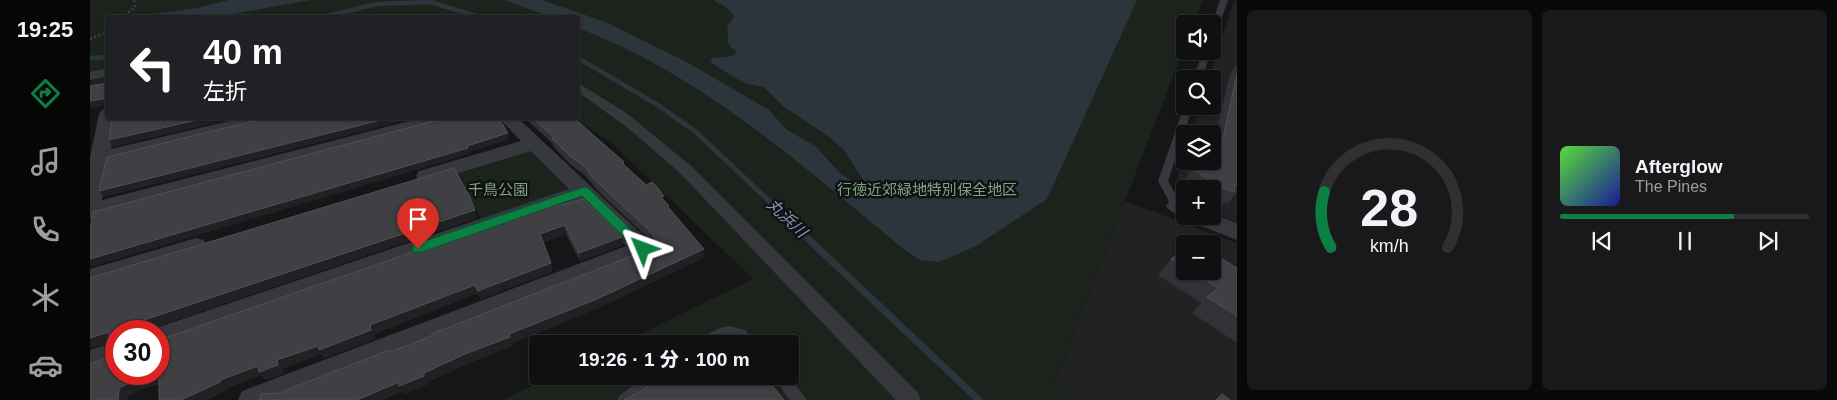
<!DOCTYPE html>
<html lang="ja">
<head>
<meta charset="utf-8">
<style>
	body { margin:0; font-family:Arial,"Noto Sans JP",sans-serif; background:#19191b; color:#f1f3f6; height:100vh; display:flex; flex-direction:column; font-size:19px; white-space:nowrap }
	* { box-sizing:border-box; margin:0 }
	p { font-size:16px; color:#9c9d9f }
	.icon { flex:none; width:28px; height:28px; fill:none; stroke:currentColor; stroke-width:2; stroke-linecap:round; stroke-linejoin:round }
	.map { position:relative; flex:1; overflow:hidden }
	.details { display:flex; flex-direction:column; gap:10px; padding:10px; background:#09090a; width:600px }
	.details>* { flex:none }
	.banner { position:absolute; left:15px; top:15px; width:475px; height:105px; border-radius:5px; box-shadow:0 1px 4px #0004,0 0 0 1px #303032; background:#202124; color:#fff; overflow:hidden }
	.controls { position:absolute; left:1086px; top:15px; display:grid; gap:10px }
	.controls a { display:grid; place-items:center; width:45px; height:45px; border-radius:5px; background:#101012; box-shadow:0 1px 4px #0004,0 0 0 1px #303032; font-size:25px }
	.speed { position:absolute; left:15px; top:320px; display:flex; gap:10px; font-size:25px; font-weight:700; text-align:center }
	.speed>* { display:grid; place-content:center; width:65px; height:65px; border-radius:50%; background:#101012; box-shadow:0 1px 4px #0004,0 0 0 1px #303032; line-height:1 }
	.speed .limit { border:8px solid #d22; background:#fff; color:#111 }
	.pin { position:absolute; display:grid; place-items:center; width:42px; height:42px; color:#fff; margin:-51px -21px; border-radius:50% 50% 50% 0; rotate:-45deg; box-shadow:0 0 5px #0007 }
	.pin .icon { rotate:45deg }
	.me { position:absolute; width:55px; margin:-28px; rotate:314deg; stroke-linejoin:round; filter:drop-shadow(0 0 4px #0008) }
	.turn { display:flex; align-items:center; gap:18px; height:105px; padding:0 15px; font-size:22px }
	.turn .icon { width:65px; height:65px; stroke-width:2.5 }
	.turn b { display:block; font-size:35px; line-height:42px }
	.details .tile { flex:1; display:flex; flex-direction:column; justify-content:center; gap:8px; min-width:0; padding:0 18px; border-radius:8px; background:#19191b }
	.details .dial { align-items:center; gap:0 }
	.dial svg { height:130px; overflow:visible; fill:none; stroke:#303032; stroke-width:7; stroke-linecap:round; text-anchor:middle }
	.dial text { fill:#f1f3f6; stroke:none }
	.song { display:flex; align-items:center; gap:15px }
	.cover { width:60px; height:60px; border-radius:8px; background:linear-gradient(135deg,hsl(110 70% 55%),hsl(240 70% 35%)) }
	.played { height:5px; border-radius:2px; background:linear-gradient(90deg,#0b8043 70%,#303032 70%) }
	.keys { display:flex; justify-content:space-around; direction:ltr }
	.details .tiles { flex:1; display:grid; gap:10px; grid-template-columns:repeat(2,1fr) }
	.trip { position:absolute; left:439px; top:335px; width:270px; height:50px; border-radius:5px; background:#101012; box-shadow:0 1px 4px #0004,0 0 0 1px #303032; font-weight:800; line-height:50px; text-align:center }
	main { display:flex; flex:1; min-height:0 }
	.tab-bar { display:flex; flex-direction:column; width:90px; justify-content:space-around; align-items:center; background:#060607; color:#9c9d9f }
	.tab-bar .icon { width:35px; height:35px }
	.tab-bar .current { color:#0b8043 }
	.tab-bar b { font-size:22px; color:#f1f3f6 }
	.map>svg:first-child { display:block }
	.built { fill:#222225; fill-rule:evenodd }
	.green { fill:#1c231d }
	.water { fill:#2c353c }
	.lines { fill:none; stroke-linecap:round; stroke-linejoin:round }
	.stream-far2 { stroke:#2c353c; stroke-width:4.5 }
	.stream-far1 { stroke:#2c353c; stroke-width:5 }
	.stream { stroke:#2c353c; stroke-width:7 }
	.path { stroke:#3d3f44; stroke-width:2.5; stroke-dasharray:2 2.5; stroke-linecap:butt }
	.service { fill:#37383d; fill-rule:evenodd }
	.pedestrian { fill:#37383d; fill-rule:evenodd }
	.minor { fill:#37383d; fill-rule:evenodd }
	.wall { fill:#323236 }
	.shaded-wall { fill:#212124 }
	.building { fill:#3f3f44; stroke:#4f5156 }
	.route { fill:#0b8043; stroke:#07532c }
	.labels { text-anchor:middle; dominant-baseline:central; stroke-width:5; stroke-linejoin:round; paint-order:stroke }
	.park-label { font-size:15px; fill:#7fa381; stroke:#111113 }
	.water-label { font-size:16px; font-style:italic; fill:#7f9bb3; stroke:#111113 }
</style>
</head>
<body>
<main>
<nav class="tab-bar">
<b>19:25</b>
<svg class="icon current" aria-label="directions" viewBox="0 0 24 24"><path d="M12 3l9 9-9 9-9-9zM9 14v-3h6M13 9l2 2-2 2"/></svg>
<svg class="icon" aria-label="music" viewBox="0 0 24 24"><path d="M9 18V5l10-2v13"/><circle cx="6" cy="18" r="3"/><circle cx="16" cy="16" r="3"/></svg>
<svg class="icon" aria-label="phone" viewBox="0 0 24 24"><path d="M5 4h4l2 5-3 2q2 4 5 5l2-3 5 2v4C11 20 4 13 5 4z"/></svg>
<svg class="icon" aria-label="climate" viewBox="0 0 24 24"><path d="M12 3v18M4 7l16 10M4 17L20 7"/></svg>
<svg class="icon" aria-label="car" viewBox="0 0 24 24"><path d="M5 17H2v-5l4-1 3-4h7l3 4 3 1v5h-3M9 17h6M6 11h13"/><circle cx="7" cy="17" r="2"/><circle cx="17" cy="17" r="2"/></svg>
</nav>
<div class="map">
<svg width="1147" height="400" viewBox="0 0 1147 400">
	<rect width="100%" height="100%" fill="#161618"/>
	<path class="built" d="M1144,0h3v222l-24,-9 -1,-24h-27v2l-9,-9 9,-27v6h27v-27h-20l8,-28h12v-27h-3z
		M1035,201l112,42v157h-165l-18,-15zM1095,244h27v27h-27z"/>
	<path class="green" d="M0,0h1113l-9,24h-9v22l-131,338 18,16h-569l49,-24h238v-32h-170l133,-65 -140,-135 -40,-26h5v-100h-470l-1,70 -17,3z
		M437,151h9l33,33 -3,9 -83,30 -25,-51z"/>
	<path class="water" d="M139,0h82l-96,17h-84l66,-9z
		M414,0h38l63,22 80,39 84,49 18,20 28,16 25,27 21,14 4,-4 -21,-33 -15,-13 -46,-31 -19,-19 -20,-4 -34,-21 2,-4 21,-2 4,-4c-15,-11 -6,-11 -10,-25l7,-11 -7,-8 -14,-8h424l-90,199 -71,47 -37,16 -19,-2 -15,-10c-102,-83 -202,-175 -327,-222v-10l-27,-1z"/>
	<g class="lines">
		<path class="stream-far2" d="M229,18l58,-14 54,-2 51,16
			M0,58l18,-1
			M488,58l78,46"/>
		<path class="stream-far1" d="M565,103l41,29 109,103"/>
		<path class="stream" d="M713,234l176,166"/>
		<path class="path" d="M31,18l14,-11 -1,-7
			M0,39l18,-7"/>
		<path class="service" d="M1130,0h8l-12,34 -4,2v-12z
			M1113,51h8l-9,28h-9z
			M1095,104v2h8l-25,75 15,25 -6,4 -4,-1 -15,-28z
			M639,326l16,4 14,14h-16l-8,-6 -6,-1 -13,7h-18c6,-11 20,-16 31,-18z
			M557,376h19l-2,5 -27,19h-20l3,-5z
			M682,376h16l19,24h-17z"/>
		<path class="pedestrian" d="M18,68v8l-18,4v-8z
			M488,83l47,29 65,53 228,228 3,7h-25l-216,-227 -52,-45 -50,-36z"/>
		<path class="minor" d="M18,109v9h8l-5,31 131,-31h30l-3,4 -160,40 -7,38 319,-82h28l-3,4 -356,97v-62l9,-43 3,-4z
			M409,118h19l133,125 4,6 -4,6 -366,145h-47l4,-9 384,-145 -46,-46 -421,149v-18l-9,-1 419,-141 -38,-38 -105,32 -7,-2 -3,-5 3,-5 102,-30z
			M1087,199l8,2v15h27v-2l25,9v17l-49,-19c-4,-7 -16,-6 -22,-15l3,-5z
			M106,238l8,2 3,6 -3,6 -114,35v-18z
			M26,342v22l-26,10v-24z"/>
	</g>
	<path class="wall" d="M1147,64v128l-9,11 -2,-1 -6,6 -8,-3v-16h-26l-2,-2 8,-26h20l2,-21 16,-66z
		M435,118h49l50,44v3l40,35 39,58 -105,50 -86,35v3l-43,17 -41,19v2l-24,10 -2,-3 -21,9h-123l21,-7 150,-56 223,-89 2,-3 -2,-3 -56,-53 -11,-14 -14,-10 -17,-18 -1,-3z
		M364,168l16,29 7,21 -325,110 4,3h-40v43h43v-34l401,-139 2,4 21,-6 39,38 1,8 -43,16 -14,-27 -23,8 8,21 1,9 -72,27 -2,-6 -104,41 1,5 -51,19 -2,-4 -39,14 1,5 -19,7 -4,-5 -34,13v2l-21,10h-47v-16l-20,6 -11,6v4h-38v-36l19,-7v-14l-19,5v-70z
		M1095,249v22h27l25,-3v75l-45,-30 9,-10 -43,-28 13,-16z"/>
	<path class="shaded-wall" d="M18,98v7l-18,3v-7z
		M116,118h30l-123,29 -4,-7z
		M299,118h26l-311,79 -5,-6z
		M418,133l1,7 -40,12 1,2 -379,113 -1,-2v-6z
		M385,210l2,8 -325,110 4,3h-7l-10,-8 2,-2z
		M475,225l1,9 -25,8 -1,-8z
		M532,237l1,8 -43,16 -1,-8z
		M614,249l-1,9 -105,50 -86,35v3l-43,17 -41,19v2l-24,10 -2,-3 -21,9h-24l42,-18 25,-9 85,-39z
		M461,263l1,9 -72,27 -2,-8z
		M385,285l3,8 -104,41 1,5 -51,19 -2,-4 -39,14 1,5 -19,7 -4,-5 -34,13v2l-21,10h-25l39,-20 57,-20 93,-35z
		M19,332l7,9 -26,7v-10z
		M65,374h4l8,7 -28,9 -11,6v4h-10l1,-12 12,-6z"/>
	<path class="building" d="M306,17l1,1h-24z
		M1147,73v112l-2,-1 -1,8 -28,-10 1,-3 -11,-8 3,-10h13v-21l10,3z
		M18,83v15l-18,3v-15z
		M22,118h94l-97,22z
		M176,118h123l-290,73 8,-34z
		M355,118h54l9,15 -41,13 1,2 -378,111v-27l3,-20z
		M442,118h42l50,44 -2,1 24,22 6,-3 5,5 7,9 -3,1 8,9 -1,1 36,42 -107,50 -88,35 1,3 -45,17 -41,19v3l-25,10v-4l-42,18h-99l3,-1 -1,-5 19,-1 110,-43 1,2 39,-15 5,-4 218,-85 4,-7 -4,-8 -57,-53 -11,-14 -14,-10 -18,-18 2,-1z
		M364,168l16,29 5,13 -334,111 -2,2 10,2v6h-33v43h39l-24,8 -12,6 -1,12h-28v-36l19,-7v-25l-19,6v-60z
		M493,199l39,38 -43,16 -14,-28 -25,9 11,29 -73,28 -3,-6 -105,40 1,5 -52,20 -1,-4 -41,14 1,5 -19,7 -1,-6 -38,14v2l-39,18h-22v-60l401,-139 2,4z
		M1095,249v18l-14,-8z
		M1122,253l25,15v48l-30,-19 11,-9 -27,-17h21z
		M646,340l3,4h-10z
		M578,376h97l19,24h-160z
		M1132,394l8,6h-14z"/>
	<path class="route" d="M494,187l4,1 59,57 2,4 -2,3h-8l-57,-56 -160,56h-9l-1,-3 1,-4z"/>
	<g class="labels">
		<g class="park-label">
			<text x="408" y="189">千鳥公園</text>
			<text x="837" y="189">行徳近郊緑地特別保全地区</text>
		</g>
		<g class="water-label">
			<text transform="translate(697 218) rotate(43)">丸浜川</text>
		</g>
	</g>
</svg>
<div class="controls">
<a><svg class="icon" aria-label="sound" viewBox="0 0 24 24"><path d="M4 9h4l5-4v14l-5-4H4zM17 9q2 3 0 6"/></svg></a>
<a><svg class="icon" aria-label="search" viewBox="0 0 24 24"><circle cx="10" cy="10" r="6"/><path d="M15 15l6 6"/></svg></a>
<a><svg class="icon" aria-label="layers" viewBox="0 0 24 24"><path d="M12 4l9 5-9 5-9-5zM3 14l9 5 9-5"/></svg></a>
<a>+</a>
<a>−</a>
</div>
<div class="speed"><div class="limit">30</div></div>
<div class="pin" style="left:328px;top:249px;background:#d93025"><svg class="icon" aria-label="arrive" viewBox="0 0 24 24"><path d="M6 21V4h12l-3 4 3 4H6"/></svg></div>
<svg class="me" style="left:553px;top:249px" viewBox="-20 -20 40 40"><path d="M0-17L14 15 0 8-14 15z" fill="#0b8043" stroke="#fff" stroke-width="4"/></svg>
<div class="trip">19:26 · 1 分 · 100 m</div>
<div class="banner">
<div class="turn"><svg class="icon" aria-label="left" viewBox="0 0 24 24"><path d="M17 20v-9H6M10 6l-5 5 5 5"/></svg><div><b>40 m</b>左折</div></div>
</div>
</div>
<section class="details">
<div class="tiles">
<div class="tile dial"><svg viewBox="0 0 100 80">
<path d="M14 69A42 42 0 1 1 86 69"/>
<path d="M14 69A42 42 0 0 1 10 35" stroke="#0b8043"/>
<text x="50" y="56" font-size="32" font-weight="700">28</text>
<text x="50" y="72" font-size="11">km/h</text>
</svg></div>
<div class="tile">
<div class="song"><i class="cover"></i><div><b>Afterglow</b><p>The Pines</p></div></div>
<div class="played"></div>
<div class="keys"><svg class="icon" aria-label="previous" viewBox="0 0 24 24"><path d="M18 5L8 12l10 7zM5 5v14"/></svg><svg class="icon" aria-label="pause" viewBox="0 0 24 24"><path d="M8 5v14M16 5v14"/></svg><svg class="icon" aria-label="next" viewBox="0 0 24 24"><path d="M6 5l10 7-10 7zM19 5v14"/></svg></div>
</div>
</div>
</section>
</main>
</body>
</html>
